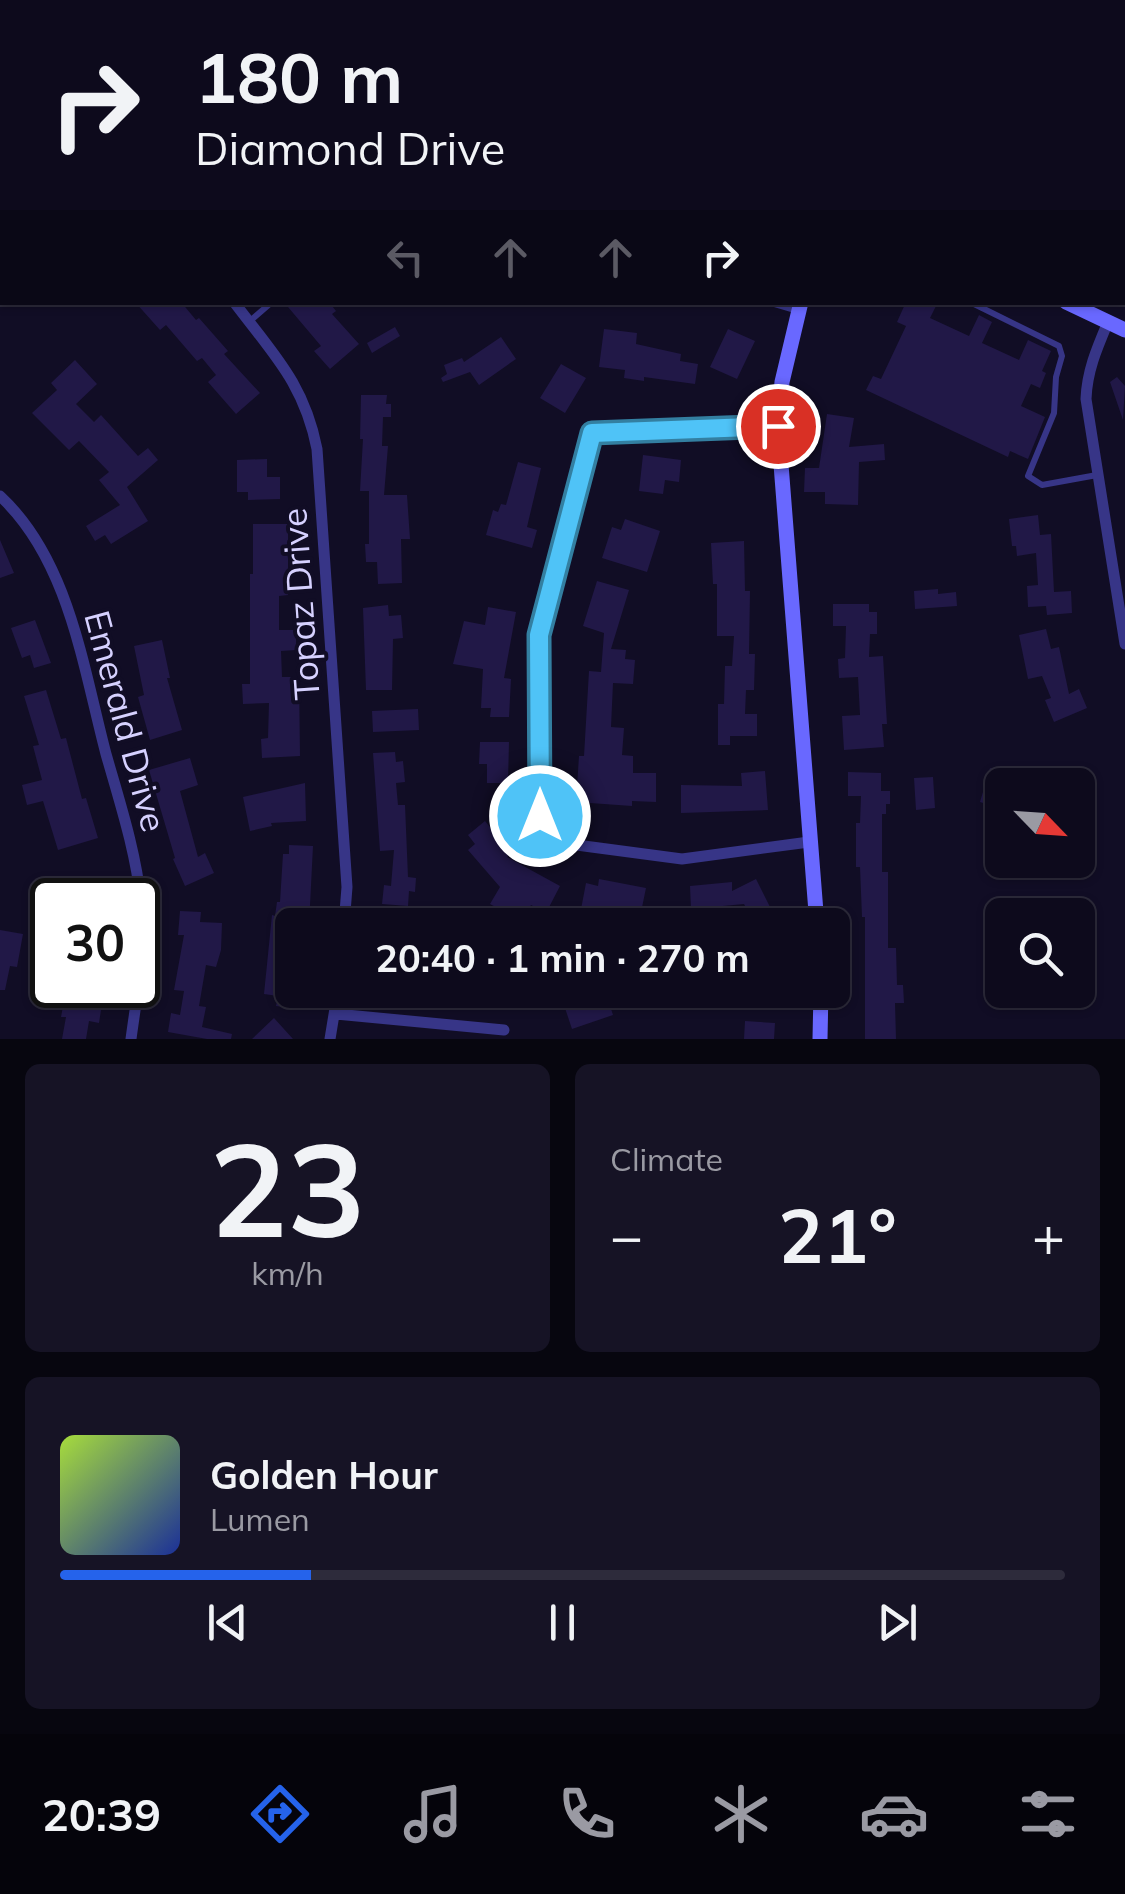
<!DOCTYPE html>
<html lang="en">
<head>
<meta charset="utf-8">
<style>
	body { margin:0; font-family:Mulish,sans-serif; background:#161325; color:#f1f3f6; height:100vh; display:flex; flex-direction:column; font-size:38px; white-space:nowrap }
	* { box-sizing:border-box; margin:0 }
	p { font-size:32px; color:#9a9aa3 }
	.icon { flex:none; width:55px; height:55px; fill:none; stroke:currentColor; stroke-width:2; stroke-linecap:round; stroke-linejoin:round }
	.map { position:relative; height:1039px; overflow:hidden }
	.side { display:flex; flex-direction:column; gap:25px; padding:25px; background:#07060f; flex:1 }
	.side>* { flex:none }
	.hud { position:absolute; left:0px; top:0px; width:1125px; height:305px; box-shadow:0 2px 8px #0004,0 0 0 2px #2d2b3b; background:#0d0a1c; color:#f1f3f6; overflow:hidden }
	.needle { width:65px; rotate:115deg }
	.buttons { position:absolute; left:985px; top:768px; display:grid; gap:20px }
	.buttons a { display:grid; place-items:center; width:110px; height:110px; border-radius:15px; background:#0d0a1c; box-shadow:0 2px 8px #0004,0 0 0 2px #2d2b3b; font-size:50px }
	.speed { position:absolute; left:30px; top:878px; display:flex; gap:20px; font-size:50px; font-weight:700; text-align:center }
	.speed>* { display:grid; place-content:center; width:130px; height:130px; border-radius:50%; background:#0d0a1c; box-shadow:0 2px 8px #0004,0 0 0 2px #2d2b3b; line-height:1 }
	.speed .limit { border:5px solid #111; border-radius:15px; background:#fff; color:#111 }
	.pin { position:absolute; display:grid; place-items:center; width:85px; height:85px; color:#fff; margin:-42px; border:5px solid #fff; border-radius:50%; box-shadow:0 2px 10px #0007 }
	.me { position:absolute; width:110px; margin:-55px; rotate:0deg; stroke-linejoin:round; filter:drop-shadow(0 0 8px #0008) }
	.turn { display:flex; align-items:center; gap:35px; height:210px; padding:0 30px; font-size:45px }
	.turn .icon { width:130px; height:130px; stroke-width:2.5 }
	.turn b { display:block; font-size:70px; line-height:85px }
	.lanes { display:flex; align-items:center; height:95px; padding:0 30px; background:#0003; justify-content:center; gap:50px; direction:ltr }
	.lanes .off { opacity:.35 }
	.big { font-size:75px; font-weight:700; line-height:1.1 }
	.side .card { flex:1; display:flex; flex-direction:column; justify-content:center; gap:15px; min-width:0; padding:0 35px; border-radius:15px; background:#161325 }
	.side .dial { align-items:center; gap:0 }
	.dial b { font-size:130px; line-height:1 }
	.song { display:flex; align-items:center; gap:30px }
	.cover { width:120px; height:120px; border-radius:15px; background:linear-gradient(135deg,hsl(80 70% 55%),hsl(230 70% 35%)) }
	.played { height:10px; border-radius:5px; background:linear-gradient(90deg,#2563eb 25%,#2d2b3b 25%) }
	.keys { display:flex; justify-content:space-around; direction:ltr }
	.heat { display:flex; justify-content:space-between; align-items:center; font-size:55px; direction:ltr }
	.side .tiles { flex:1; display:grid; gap:25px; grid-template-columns:1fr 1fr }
	.card:last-child { grid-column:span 2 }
	.trip { position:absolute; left:275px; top:908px; width:575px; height:100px; border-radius:15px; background:#0d0a1c; box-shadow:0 2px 8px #0004,0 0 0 2px #2d2b3b; font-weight:700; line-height:100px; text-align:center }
	.tabs { display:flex; height:160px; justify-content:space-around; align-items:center; background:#05040b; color:#9a9aa3 }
	.tabs .icon { width:70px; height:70px }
	.tabs .on { color:#2563eb }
	.tabs b { font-size:45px; color:#f1f3f6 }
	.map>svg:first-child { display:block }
	.building { fill:#211847 }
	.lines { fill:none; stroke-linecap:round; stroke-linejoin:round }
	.lane { stroke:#373587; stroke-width:6 }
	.street { stroke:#373587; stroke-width:11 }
	.secondary { stroke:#6968ff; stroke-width:15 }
	.highway { stroke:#ff4ca5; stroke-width:20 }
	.route-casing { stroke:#337fa1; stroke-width:25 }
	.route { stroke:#4fc3f7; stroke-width:18 }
	.labels { text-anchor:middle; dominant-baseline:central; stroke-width:8; stroke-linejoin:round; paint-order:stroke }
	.street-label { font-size:35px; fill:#d6d1ff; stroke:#110d25 }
</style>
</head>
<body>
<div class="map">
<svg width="1125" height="1039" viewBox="0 0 1125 1039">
	<rect width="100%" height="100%" fill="#110d25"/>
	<path class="building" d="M135,302h46l15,18 3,-2 29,33 -4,3 36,39 -24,21 -28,-32 8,-7 -14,-17 -5,3 -31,-36 -6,5z
		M294,302h35l7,9 -4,3 27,30 -29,25 -16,-18 7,-5 -33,-39z
		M906,302h32l-8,16 39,18 10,-21 13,7 -10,21 37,17 9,-20 23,11 -9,20 4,2 -6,15 -9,-4 -10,22 24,11 -17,42 -18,-8 -2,6 -142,-67 7,-14 8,3 25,-53 -9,-4z
		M395,327l5,9 -28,17 -5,-10z
		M604,329l33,4 -1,11 45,10 -1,7 18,3 -3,20 -51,-7v4l-20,-3 1,-8 -26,-3z
		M728,329l27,12 -18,38 -27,-12z
		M501,337l15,22 -37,26 -9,-13 -27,10 -2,-4 6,-4 -3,-9 18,-7 2,4z
		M75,360l22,24 -21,20 18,18 7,-7 37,41 10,-8 10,12 -31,27 21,34 -37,23 -6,-9 -10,6 -9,-15 34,-21 -21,-25 10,-8 -30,-31 -10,9 -37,-37 25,-23 -6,-7z
		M561,364l25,14 -21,35 -25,-15z
		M1117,377l8,9 -2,34 -13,-38z
		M361,395h26l-1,9h5v13h-8l-1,29h6l-4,49h23l3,44h-9l1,44 -24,1 -1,-22h-11l-1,-18h4v-53h-9l3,-52h-3z
		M827,414l27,4 -5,29 35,-3 1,16 -26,2 -1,43 -33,-1v-12h-21l1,-24h14z
		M643,455l38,5 -2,22 -14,-2 -2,14 -24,-3z
		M267,459v18h13v22l-32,1v-8h-11v-32z
		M518,462l23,6 -14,59 10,3 -5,18 -46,-13 7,-25 5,2 3,-8 5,1z
		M1038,515l2,20 11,-1 3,58 17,-1 1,22 -25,2 -1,-9 -18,1 -1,-21 11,-1 -2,-32 -19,3 -1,-10h-4l-3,-27z
		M625,519l35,12 -13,41 -45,-14 10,-31 9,3z
		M253,524h35v71l-9,1v34h17v20l-15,1 1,26h17l1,79 -38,2 -1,-19 7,-1 1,-35 -26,1 -1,-20h8v-110h3z
		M0,540l14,33 -14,5z
		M744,541l1,50h5l-1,63h6l-1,36h-8l-1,24h12v22h-27v9h-12v-41h6l1,-38h7l2,-30h-17v-52h-4l-2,-41z
		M597,581l32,9 -18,59 15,1 -1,9 10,1 -2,24 -20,-1 -2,44 13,1 -2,27 11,1v17h23v29l-24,-1v5l-56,-4 3,-46h5l5,-85 12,1 3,-39 -21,-7z
		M938,589v5l18,-2 1,14 -42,3 -1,-18z
		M833,604h36v8h8v22h-7l-1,23 14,-1 4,68h-5l2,23 -40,3 -2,-34 18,-1 -2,-38 -19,1 -1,-19 7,-1 1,-32h-13z
		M388,605l1,11 12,-1 2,23 -10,1 -1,51h-26l-3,-82z
		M488,607l28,5 -12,66 7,1 -2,38h-19l1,-9h-10l2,-39 -30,-5 11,-43 21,4z
		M35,620l16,43 -17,5 -4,-13 -8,3 -11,-30z
		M1046,629l5,20 8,-2 10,47 10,-5 8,19 -33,14 -9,-22 6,-2 -9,-22 -14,3 -9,-44z
		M162,640l8,38h-3l15,52 -32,10 -12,-43 6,-2 -10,-49z
		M46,690l15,49 5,-1 16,61 4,-1 12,40 -40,12 -15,-49 -16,4 -5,-20 20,-5 -9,-34 6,-1 -15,-49z
		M418,709l1,21 -46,2 -1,-21z
		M480,742h29l-1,41h-21v-19h-8z
		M395,752l1,10 7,-1 2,21 -9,1 2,22h7l3,72 8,1 -1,14 -6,-1 -1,15 -26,-2 2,-19 7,1 3,-36 -14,1 -7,-98z
		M190,758l8,27 -18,6 18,66 7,-4 9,20 -29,13 -12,-27 2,-1 -26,-88z
		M990,768l48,14v3h-36v32l-14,-4 2,-8 -10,-3z
		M765,771l3,39 -87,3v-28l61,1 -1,-13z
		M848,772l33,1v18h9v13h-4v10h-4v58h6v76h8l1,37h6l1,18h-9l1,36h-31v-122h-3l-2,-50h-4v-44h4l1,-27h-13z
		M933,777l2,31 -19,2 -2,-32z
		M305,783l1,38 -35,2 1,3 -22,5 -7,-34z
		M485,821l27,32 -5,4 53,29 -14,27 -15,-8 -9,16 -32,-17 10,-17 -32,-37 7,-6 -7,-9z
		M289,845l24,1 -4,79h-17l-1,83 -15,-2 2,-10 -14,-2 8,-79 3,1 2,-14h3l3,-48h6z
		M599,879l47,9 -7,34 -35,-6 -2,9h-24l8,-42 12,3z
		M756,879l18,36 -19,10 -11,-21 -21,2v8l-20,2v-8l-12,1 -1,-23 42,-4v9z
		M180,911l21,1 -1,10 22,1 -1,27 -5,17 -10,-2 -7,41 7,1 -4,20 30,7 -1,5h-24l-39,-7 3,-19 9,2 4,-24 -10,-1 10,-55h-6z
		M0,930l23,4 -6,33 -7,-1 -5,24h-5z
		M75,985h20l-2,10 10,2 -4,26 -10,-2 -3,18h-24l4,-22h-5l5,-27 8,2z
		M571,990h34l8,25 -41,14 -7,-21 11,-3z
		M745,990h32v11h-32z
		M274,1018l19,21h-41z
		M745,1021l30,2 -1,16h-30z"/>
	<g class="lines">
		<path class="lane" d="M290,0l2,2
			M552,0h39
			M689,0l6,2
			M474,2l1,-2
			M739,2l1,-2
			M811,2v-2
			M768,302l27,8
			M970,302l89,44 3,10 -6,21 -2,36 -26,63 14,9 55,-10
			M250,321l22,-19"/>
		<path class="street" d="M95,0v2
			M234,302c39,52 70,81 83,147l30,438 -3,38
			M1108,322c-11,26 -21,49 -22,77l39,245
			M778,426l-186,7 -53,202 1,181 29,28 113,15 127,-17
			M0,496c69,64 83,171 106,258 14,49 30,98 35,148 5,46 -4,92 -10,137
			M336,1014l168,16
			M330,1039l8,-49"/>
		<path class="secondary" d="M440,0l6,2
			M935,2l1,-2
			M801,302l-19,80 -4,44 39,499
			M1066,302l59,28
			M820,1039l1,-49"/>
		<path class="highway" d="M1083,0l5,2
			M1122,19l3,1"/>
	</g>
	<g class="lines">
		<g class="route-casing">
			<path id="route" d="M540,816l-1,-181 53,-202 186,-7"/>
		</g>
		<use href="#route" class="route"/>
	</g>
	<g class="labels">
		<g class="street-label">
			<text transform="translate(300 604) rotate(-94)">Topaz Drive</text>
			<text transform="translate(126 721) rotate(75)">Emerald Drive</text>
		</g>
	</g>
</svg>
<div class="buttons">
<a><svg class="needle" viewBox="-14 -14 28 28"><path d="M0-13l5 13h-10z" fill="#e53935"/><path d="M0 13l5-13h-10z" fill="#9a9aa3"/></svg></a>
<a><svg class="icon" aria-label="search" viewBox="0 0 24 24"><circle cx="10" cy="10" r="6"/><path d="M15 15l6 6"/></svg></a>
</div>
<div class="speed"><div class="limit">30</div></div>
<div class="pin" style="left:778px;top:426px;background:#d93025"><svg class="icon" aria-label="arrive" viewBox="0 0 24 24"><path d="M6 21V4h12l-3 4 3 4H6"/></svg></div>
<svg class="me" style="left:540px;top:816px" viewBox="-20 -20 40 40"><circle r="17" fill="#4fc3f7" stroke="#fff" stroke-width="3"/><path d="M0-11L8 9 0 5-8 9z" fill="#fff"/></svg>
<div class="trip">20:40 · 1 min · 270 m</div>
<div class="hud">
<div class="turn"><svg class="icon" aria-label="right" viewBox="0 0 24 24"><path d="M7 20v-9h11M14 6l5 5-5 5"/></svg><div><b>180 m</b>Diamond Drive</div></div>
<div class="lanes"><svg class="icon off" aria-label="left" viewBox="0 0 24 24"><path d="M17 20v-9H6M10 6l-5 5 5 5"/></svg><svg class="icon off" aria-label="ahead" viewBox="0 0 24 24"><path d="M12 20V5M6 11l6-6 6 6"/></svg><svg class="icon off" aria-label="ahead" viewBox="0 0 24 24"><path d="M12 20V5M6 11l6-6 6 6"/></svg><svg class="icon" aria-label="right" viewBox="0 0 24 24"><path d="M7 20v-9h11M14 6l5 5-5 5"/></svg></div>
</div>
</div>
<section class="side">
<div class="tiles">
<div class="card dial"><b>23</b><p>km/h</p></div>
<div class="card"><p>Climate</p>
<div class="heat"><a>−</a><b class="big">21°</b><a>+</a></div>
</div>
<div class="card">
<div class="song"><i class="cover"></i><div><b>Golden Hour</b><p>Lumen</p></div></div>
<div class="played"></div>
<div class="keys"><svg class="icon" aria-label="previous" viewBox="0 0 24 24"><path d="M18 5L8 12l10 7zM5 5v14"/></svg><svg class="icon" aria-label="pause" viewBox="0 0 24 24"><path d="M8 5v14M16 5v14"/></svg><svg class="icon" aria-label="next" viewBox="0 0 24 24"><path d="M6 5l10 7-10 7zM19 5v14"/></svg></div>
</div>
</div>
</section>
<nav class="tabs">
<b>20:39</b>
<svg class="icon on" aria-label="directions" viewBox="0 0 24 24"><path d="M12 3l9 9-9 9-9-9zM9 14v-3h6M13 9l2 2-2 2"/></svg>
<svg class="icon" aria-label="music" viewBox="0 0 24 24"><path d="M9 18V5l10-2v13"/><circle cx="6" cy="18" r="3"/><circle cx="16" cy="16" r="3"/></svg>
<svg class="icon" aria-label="phone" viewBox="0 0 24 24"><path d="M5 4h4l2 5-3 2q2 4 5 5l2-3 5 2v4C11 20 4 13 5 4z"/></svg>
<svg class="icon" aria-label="climate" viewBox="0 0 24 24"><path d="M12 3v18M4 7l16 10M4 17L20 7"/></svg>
<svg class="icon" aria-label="car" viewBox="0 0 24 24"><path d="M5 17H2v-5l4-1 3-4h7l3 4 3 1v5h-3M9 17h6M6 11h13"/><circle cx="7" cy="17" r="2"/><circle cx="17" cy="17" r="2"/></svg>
<svg class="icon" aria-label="filters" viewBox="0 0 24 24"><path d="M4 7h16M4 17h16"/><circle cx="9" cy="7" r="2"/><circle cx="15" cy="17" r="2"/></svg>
</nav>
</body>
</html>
